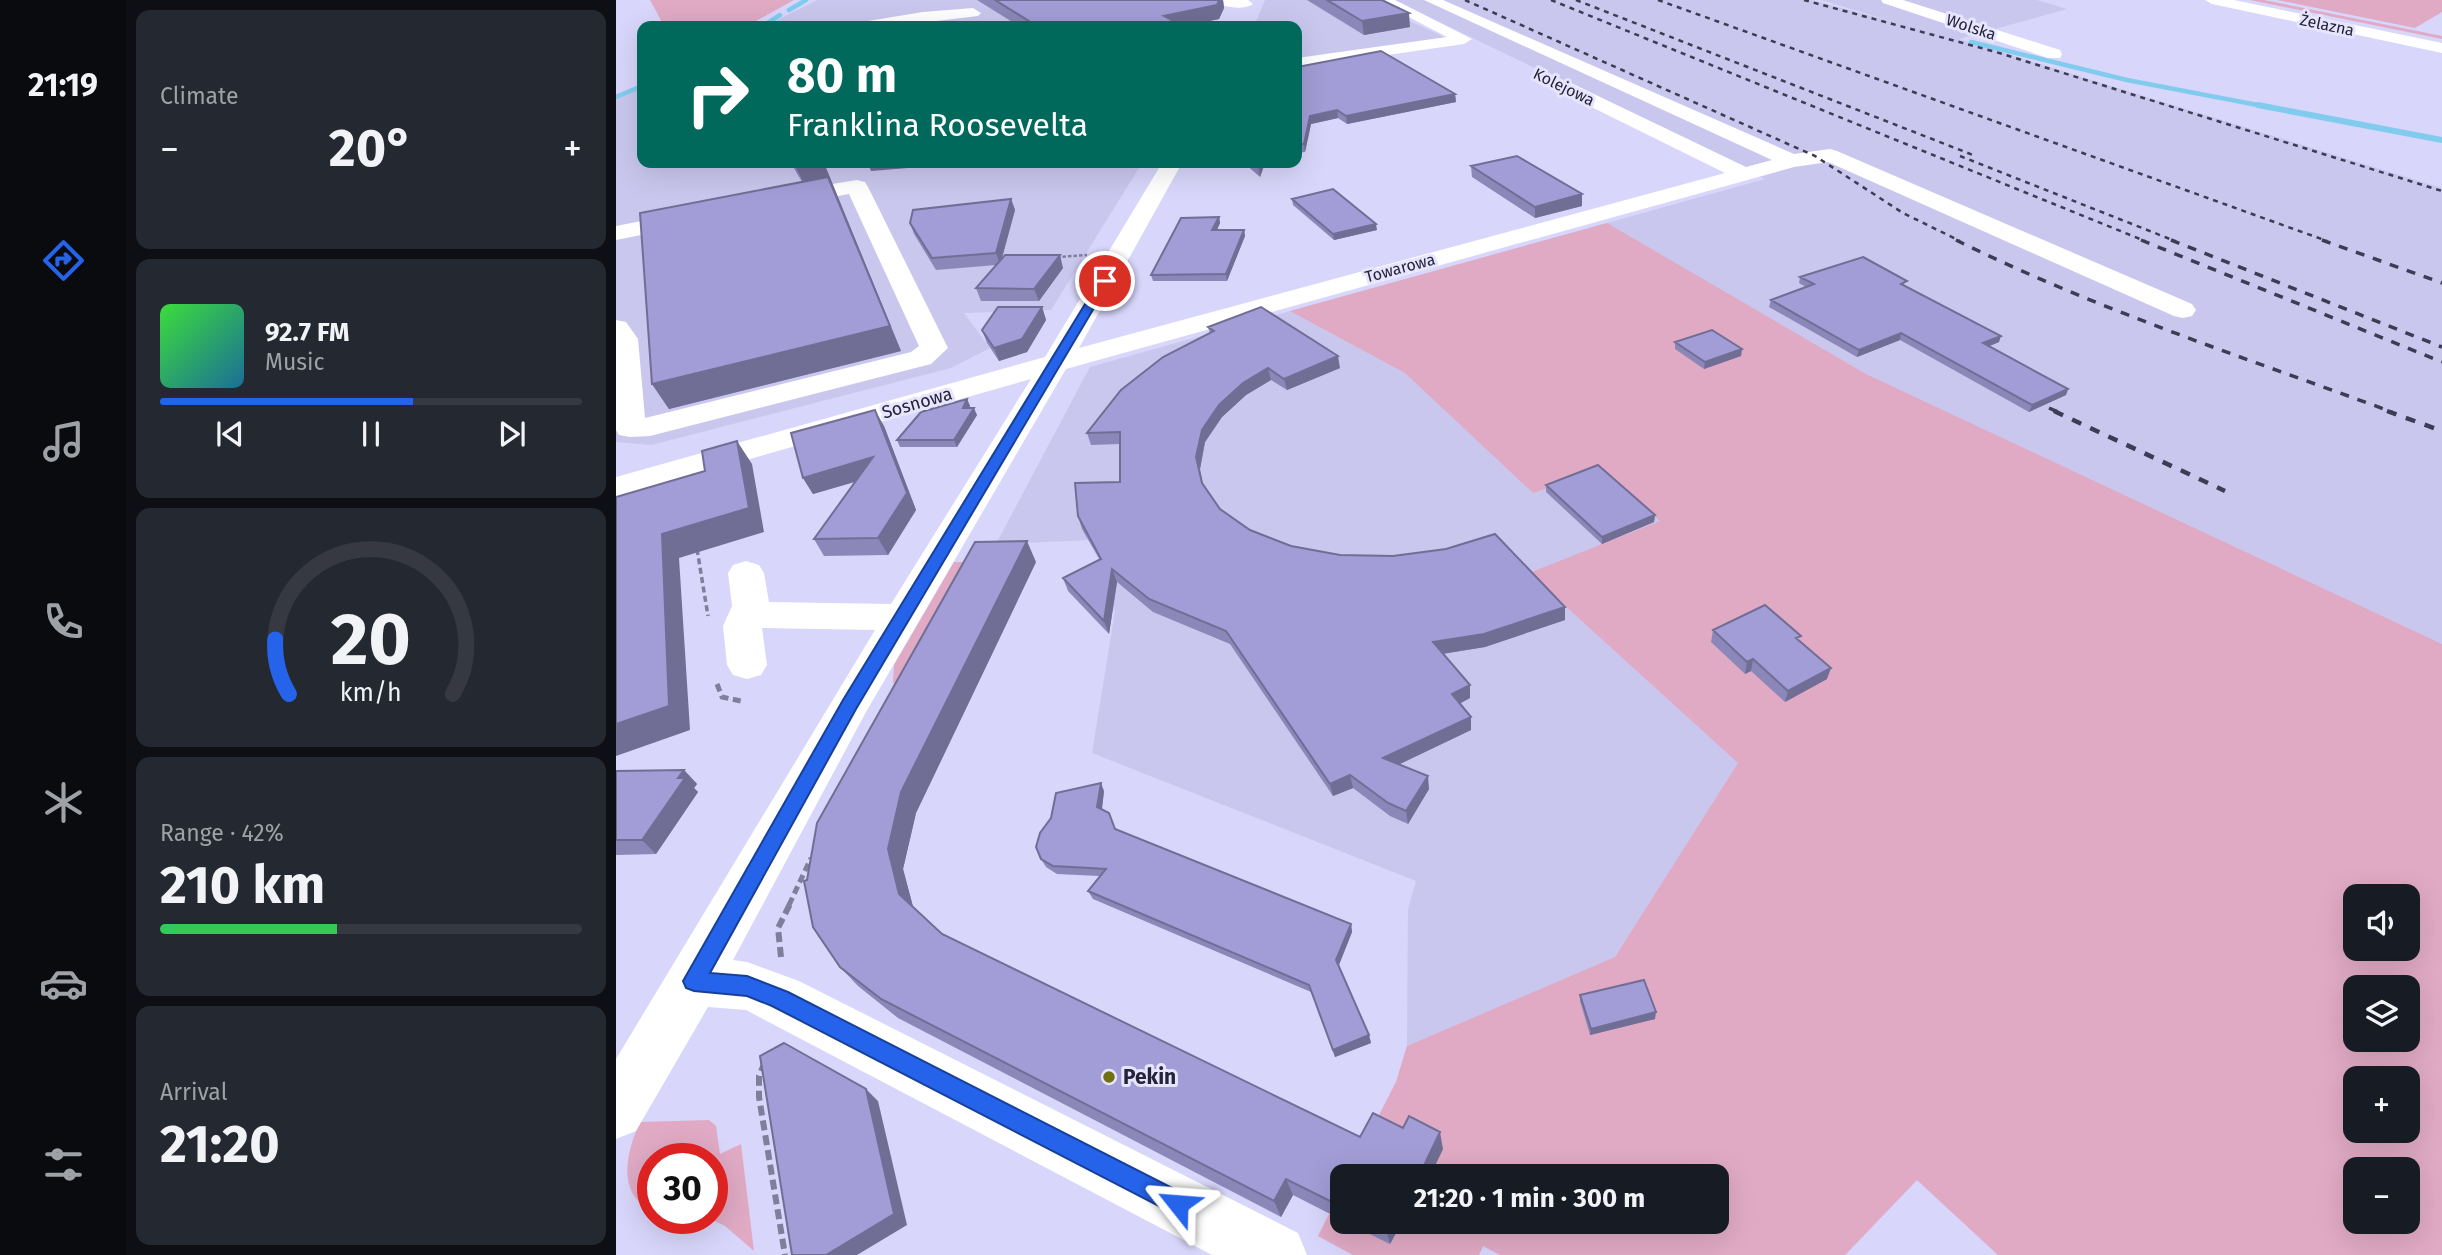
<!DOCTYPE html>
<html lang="en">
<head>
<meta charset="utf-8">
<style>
	body { margin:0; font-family:"Fira Sans",sans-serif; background:#242831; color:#f1f3f6; height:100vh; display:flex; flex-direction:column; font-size:26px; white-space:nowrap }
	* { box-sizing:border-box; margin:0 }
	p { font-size:23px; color:#9ea1a6 }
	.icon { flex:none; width:38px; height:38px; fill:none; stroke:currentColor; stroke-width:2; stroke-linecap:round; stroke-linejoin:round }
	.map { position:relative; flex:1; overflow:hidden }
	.sheet { display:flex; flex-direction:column; gap:10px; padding:10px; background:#0d0f14; width:490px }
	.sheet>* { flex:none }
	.banner { position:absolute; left:21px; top:21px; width:665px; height:147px; border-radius:14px; box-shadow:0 7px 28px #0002; background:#00695c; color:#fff; overflow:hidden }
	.buttons { position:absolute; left:1727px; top:884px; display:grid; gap:14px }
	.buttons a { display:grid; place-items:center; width:77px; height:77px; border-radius:14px; background:#171b24; box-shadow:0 7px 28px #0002; font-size:35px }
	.speed { position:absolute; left:21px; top:1143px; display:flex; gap:14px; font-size:35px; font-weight:700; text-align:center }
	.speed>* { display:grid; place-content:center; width:91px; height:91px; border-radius:50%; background:#171b24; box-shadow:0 7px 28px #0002; line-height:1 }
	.speed .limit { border:10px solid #d22; background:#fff; color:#111 }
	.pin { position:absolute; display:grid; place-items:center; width:60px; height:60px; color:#fff; margin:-30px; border:4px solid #fff; border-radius:50%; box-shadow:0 2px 7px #0007 }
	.me { position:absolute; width:77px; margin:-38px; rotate:298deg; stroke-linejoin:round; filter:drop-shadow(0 0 5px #0008) }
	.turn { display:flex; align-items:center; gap:24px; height:147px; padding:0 35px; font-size:32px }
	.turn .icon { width:91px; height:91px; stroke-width:2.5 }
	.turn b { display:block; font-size:49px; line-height:60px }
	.big { font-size:52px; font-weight:700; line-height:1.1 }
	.sheet .tile { flex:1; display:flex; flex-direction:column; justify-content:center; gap:10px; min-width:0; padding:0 24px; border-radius:14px; background:#242831 }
	.sheet .dial { align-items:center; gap:0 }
	.dial svg { height:182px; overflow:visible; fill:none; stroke:#363941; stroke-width:7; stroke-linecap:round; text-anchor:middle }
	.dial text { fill:#f1f3f6; stroke:none }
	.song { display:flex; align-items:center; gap:21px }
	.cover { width:84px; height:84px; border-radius:10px; background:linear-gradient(135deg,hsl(120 70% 55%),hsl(200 70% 35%)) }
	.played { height:7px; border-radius:4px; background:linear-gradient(90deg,#2563eb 60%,#363941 60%) }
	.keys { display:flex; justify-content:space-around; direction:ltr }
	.heat { display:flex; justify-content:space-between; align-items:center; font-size:38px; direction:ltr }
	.charge { height:10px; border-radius:5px; background:linear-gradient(90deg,#34c759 42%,#363941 0) }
	.trip { position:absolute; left:714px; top:1164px; width:399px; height:70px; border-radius:14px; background:#171b24; box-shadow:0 7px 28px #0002; font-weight:700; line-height:70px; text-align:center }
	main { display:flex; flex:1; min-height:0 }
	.tab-bar { display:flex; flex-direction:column; width:126px; justify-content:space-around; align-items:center; background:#090b0e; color:#9ea1a6 }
	.tab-bar .icon { width:49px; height:49px }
	.tab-bar .on { color:#2563eb }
	.tab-bar b { font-size:32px; color:#f1f3f6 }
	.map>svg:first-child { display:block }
	.built { fill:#cac7ee; fill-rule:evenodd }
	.green { fill:#e0aac4; fill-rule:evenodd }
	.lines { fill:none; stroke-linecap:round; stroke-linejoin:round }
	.stream-far1 { stroke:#81ccee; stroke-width:4.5 }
	.stream { stroke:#81ccee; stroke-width:6 }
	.path-far3 { stroke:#807e9b; stroke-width:2.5; stroke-dasharray:3.5 2; stroke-linecap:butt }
	.path-far2 { stroke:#807e9b; stroke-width:3.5; stroke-dasharray:6 3.5; stroke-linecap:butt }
	.path-far1 { stroke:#807e9b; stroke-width:5; stroke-dasharray:8 4.5; stroke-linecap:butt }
	.path { stroke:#807e9b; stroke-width:6; stroke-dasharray:10 5; stroke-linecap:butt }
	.minor { fill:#fff; fill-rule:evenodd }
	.rail-far2 { stroke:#3e3c54; stroke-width:2.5; stroke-dasharray:5 5; stroke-linecap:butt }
	.rail-far1 { stroke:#3e3c54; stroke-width:3.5; stroke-dasharray:9 9; stroke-linecap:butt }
	.rail { stroke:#3e3c54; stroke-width:4.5; stroke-dasharray:10 10; stroke-linecap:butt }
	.wall { fill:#8b87b8 }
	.shaded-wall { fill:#716e96 }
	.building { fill:#a29dd6; stroke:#716e96; stroke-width:2 }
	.route { fill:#2563eb; stroke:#184099; stroke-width:2 }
	.poi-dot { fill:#716f11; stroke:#e6e5fd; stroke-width:2.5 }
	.labels { text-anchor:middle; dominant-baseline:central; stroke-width:6; stroke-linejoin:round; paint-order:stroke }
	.far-street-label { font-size:16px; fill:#252339; stroke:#e6e5fd }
	.street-label { font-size:18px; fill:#252339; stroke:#e6e5fd }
	.near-poi-label { font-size:21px; font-weight:bold; fill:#252339; stroke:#e6e5fd; text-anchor:start }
</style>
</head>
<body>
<main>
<nav class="tab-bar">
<b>21:19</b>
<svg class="icon on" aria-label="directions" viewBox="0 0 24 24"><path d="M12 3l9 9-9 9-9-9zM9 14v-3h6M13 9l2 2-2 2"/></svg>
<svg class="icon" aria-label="music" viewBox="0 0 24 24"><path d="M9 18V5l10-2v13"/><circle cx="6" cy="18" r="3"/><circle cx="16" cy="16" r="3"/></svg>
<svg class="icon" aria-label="phone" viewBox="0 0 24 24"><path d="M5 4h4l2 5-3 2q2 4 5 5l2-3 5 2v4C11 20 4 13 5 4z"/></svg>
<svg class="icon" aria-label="climate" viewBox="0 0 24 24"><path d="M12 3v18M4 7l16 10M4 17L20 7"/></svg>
<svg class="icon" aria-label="car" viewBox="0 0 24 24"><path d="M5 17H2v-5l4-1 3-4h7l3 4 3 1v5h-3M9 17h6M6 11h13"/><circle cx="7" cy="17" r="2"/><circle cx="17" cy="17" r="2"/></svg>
<svg class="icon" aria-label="filters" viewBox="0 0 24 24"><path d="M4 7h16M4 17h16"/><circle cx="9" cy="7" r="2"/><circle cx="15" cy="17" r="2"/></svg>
</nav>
<section class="sheet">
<div class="tile"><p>Climate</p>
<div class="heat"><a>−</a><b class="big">20°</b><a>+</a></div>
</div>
<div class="tile">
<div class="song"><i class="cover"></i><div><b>92.7 FM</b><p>Music</p></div></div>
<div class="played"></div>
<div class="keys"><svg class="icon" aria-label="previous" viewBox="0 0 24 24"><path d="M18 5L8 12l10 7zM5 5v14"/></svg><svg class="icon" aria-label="pause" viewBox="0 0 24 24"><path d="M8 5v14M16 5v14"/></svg><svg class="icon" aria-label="next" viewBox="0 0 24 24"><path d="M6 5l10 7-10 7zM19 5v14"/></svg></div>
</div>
<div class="tile dial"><svg viewBox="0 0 100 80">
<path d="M14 69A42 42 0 1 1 86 69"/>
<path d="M14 69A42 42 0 0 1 8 45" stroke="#2563eb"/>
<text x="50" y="56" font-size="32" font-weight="700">20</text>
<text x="50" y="72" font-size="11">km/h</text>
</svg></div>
<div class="tile"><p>Range · 42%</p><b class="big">210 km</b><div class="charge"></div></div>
<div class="tile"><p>Arrival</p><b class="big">21:20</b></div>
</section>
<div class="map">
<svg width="1826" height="1255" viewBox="0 0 1826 1255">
	<rect width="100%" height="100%" fill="#d8d6fa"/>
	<path class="built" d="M201,0h271l51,26h-373z
		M649,0h100l81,38 -149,21v-33h-43z
		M778,0h418l86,23 -77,-23h216l30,9 -108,30 483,149v1067h-444l-81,-75 -72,75h-345l-17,-9 -4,9h-126l-35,-19 24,-14h375v-46h-369l48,-94 11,-36 1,-137 8,-28 -324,-128 23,-142 -28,-30 19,-9 -18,-32 -92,4 94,-177 675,-188zM1740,896h52v52h-52zM1740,987h52v53h-52zM1740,1078h52v52h-52zM1740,1169h52v53h-52z
		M26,87v76h500l-91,147 -87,3 26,35 -39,20 -300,77 -35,-3v-343z"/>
	<path class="green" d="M34,0h144l-47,26h-83z
		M1634,0h14l178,36v3z
		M1661,0h165v12l-27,16z
		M991,223l259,151 576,270v611h-444l-81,-75 -72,75h-345l-17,-9 -4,9h-126l-35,-19 24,-48v34h375v-46h-369l48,-94 11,-36 208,-89 123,-194 -209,-190 131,-52 -59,-51 -68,23 -128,-120 -115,-62zM1740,896h52v52h-52zM1740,987h52v53h-52zM1740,1078h52v52h-52zM1740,1169h52v53h-52z
		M338,562h11l-65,122 -7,-1 1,-18z
		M93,1120l7,6 4,28 21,-10 13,107 -29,-25 -17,-8h4v-60h-59v52c-37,-14 -27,-58 -13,-88z"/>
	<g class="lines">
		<path class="stream-far1" d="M173,10l17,-10
			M147,26l17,-11
			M1355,42l156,38 141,27
			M0,97l26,-11"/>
		<path class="stream" d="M1642,105l184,35"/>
		<path class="path-far3" d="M441,257l30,-2"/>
		<path class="path-far2" d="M81,549l11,67"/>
		<path class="path-far1" d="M101,684l5,13 19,4
			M173,905l22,-47"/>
		<path class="path" d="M165,957l-3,-29 12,-24
			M149,1062l-6,14v21l26,158"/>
		<path class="minor" d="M595,0h37l5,4c-9,7 -33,3 -42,-4z
			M760,0h19l77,39 -8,5 -167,24v-10l150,-21z
			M808,0h19l351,154 36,-5 7,2 355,153 4,6 -4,6 -9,2 -9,-2 -346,-154 -34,5 -728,202 -200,343 -133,248 14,2 52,19 499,252 9,22h-95l-466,-245 -38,-3 -72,124 -20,8v-80l259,-429 -113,-2 5,37 -6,10 -14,4 -14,-4 -6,-10 -4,-39 9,-20 -4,-33 5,-8 13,-4 13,4 5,8 5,29 122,2 140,-225 -415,118v-20l429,-120 117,-194h20l-103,185 646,-175 -166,-82 -3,-4 3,-4h12l175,84 26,-7z
			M1265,0h22l157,50 2,4 -2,4h-12l-165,-55z
			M1589,0h29l208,43v10l-230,-49z
			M357,8l8,5 -3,3 -83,10h-35l8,-5 55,-9z
			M241,180l8,2 3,5 80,161 -17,16 -281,72 -20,1 -11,-2 -3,-5v-110l10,2 12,17 7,79 266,-66 8,-6 -70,-152 -66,12 -8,-2 -3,-5 3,-5 8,-2z
			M77,211l8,2 4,5 -4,5 -85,17v-14z"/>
		<path class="rail-far2" d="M849,0l350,156 88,57 57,28
			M935,0l594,241
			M960,0l397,155
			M1042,0l669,241
			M1188,0l192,52 446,139
			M1344,156l215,85"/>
		<path class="rail-far1" d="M1340,240c139,69 290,118 436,172
			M1525,240l301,122
			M1555,240l271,107
			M1706,240l120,43
			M1433,408l9,4"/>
		<path class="rail" d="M1438,411l171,80
			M1771,411l55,20"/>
	</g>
	<path class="wall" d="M361,0h246l1,8 -5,11 -34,7h-166z
		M691,0h75l28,27 -46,8z
		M681,67l158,27 1,8 -109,22 -9,-6 -27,6 -6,28 -8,1z
		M175,163h33l77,188 -232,58 -17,-25 150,-202z
		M628,163h21l-5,14z
		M855,166l111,40 -47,12 -63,-41z
		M395,199l4,11 -13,48 61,10 -24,33h-58l-5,-13 20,-23 -60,5 -22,-36 -4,-11z
		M676,199l85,31 -43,10 -41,-35z
		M603,217l1,6 -3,7h27l1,6 -18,45h-74l-2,-6z
		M1184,277l106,10 93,55 -10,4 79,43 -2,6 -37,17 -129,-72 -43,17 -88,-50 2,-7 35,-13 -7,-4z
		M426,307l4,13 -19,32 -28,9 -12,-18 -5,-13z
		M592,327l132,41 -53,22 -16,-10 -25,15 -24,22 -17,25 -5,27 3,15 17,25 30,21 41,16 274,74 -80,27 -42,7 27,31v13l-11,6 12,26 -73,35 31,24 -21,35 -18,-8 -37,-28 -20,8 -103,-152 -77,-32 -36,-30 -8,52 -41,-43 -5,-13 37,-18 -18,-31 -4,-13 42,-34v-38l-29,1 -4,-12 123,-100z
		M1059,342l67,7 -1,7 -37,13 -29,-20z
		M351,399l3,7 -1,2 8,7 -20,32h-57l-3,-7z
		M268,426l32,84 -28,45 -64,1 -10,-17 41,-57 -42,12 -10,-16z
		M930,485l109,30 -1,7 -52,22 -56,-52z
		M420,562l-120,251 -13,56 10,38 29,27 418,203 83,12 -13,27h-88v44l-49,-25 -12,22 -383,-199 -40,-32 -18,-19 -33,-87z
		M1097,630l87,11 27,38 -42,23 -34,-31 -6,3 -34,-32z
		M68,770l13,14 -3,4 4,4 -42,62 -40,1v-84z
		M488,791l-2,19 14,19 235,95 1,8 -13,33 30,70 2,8 -36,14 -24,-65 -218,-93 -5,-8 12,-15 -43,-2 -11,-7 -5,-8z
		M964,995l75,24 -65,16 -10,-34z
		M729,1222h57l-12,22z"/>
	<path class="shaded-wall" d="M603,0h4l1,8 -5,11 -34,7h-19l-2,-10z
		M793,13l1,14 -46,8 -2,-14z
		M839,94l1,8 -109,22 -1,-8z
		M721,110l1,8 -27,6 -6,28 -1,-8 6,-28z
		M195,163h13l77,188 -232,58 -17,-25 154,-197 -11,-21z
		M252,163h102l-99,8z
		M644,163h5l-5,14 -1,-9z
		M966,194v12l-47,12v-11z
		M395,199l4,11 -15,55 -4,-12z
		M603,217l1,6 -6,13 -2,-6z
		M760,224l1,6 -43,10 -1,-6z
		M628,230l1,6 -18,45 -1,-7z
		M444,255l3,13 -24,33 -5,-12z
		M426,307l4,13 -19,32 -28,9 -5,-13z
		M1285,333l-1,7 -43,17 2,-7z
		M1385,336l-2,6 -19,8 3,-7z
		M1126,349l-1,7 -37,13 1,-7z
		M722,356l2,12 -53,22 -3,-11z
		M652,368l3,12 -25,15 -24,22 -17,25 -5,27 -4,-12 6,-27 17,-25 24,-22z
		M1452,389l-2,6 -37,17 3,-7z
		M351,399l3,7 -4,9 -3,-7z
		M358,408l3,7 -20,32 -3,-7z
		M259,410l9,16 32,84 -28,45 -10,-17z
		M121,441l15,23 12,68 -85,26 11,172 -74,26v-32l46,-190z
		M257,457l8,17 -68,20 -10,-16z
		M1039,515l-1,7 -52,22v-7z
		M411,541l9,21 -120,251 -13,56 12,45 -16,-20 -11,-45 13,-57z
		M496,569l5,13 -8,52 -5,-13z
		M949,607v13l-80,27 -51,8 -1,-13z
		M1137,659l-2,12 -6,3 2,-12z
		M1215,668l-4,11 -42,23 3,-11z
		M854,685v13l-17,9 -1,-13z
		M855,717v13l-86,41 -2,-13z
		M68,770l13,14 -3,4 4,4 -42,62 -14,-14z
		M734,775l3,13 -20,8 -3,-12z
		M812,776l1,13 -21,35 -2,-13z
		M485,783l3,8 -3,24 -4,-8z
		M735,924l1,8 -14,35 -2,-7z
		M1040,1012l-1,7 -65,16 1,-6z
		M753,1035l2,8 -36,14 -2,-7z
		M250,1089l12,12 29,124 -50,30h-31z
		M824,1132l3,17 -13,27h-11z
		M670,1179l7,16 -12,22 -7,-16z
		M774,1222h12l-12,22 -4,-15z"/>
	<path class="building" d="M379,0h224l-2,5 -53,11 19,10h-146z
		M711,0h55l27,13 -47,8z
		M765,51l74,43 -109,22 -9,-6 -27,6 -6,28h-7v-77z
		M901,156l65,38 -47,13 -64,-41z
		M178,163h17l-16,3z
		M637,163h7l-1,5z
		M212,177l62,149 -238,58 -12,-171z
		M717,189l43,35 -43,10 -41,-35z
		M395,199l-15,54 -64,5 -22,-35 3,-13z
		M603,217l-7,13h32l-18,44 -75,1 30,-57z
		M389,255h55l-26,34 -58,-1z
		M1247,257l44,24 -6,3 100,52 -18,7 85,46 -36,16 -131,-72 -42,17 -88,-50 43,-16 -14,-7z
		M382,307h44l-20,32 -28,9 -12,-18z
		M645,307l77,49 -54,23 -16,-11 -25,15 -24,22 -17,25 -6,27 6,26 18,26 30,21 41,16 49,9 53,1 53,-7 49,-15 70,73 -81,27 -51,8 37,43 -18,9 19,23 -88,41 45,18 -22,35 -18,-8 -38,-28 -20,9 -104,-153 -77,-32 -37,-30 -8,52 -41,-43 38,-19 -23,-43 -3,-33 45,-1v-50l-33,1 34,-43 42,-33 51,-26 -6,-4z
		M1096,330l30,19 -37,13 -30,-20z
		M351,399l-4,9h11l-20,32h-57l24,-28z
		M259,410l32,83 -29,45 -64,1 59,-82 -70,21 -12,-45z
		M121,441l12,67 -87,26 7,172 -53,18v-227l89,-26 -3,-20z
		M982,465l57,50 -53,22 -56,-52z
		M411,541l-126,251 -13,57 11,45 43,40 418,203 13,-24 30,15 6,-12 31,16 -21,44 -5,-2 -1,2h-71v31l-56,-28 -12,22 -393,-202 -41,-32 -27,-40 -9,-46 3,-1 10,-57 158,-281z
		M1149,605l36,31 -5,2 35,30 -43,23 -35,-32 -6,3 -34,-32z
		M68,770l-6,8h7l-43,62h-26v-69z
		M485,783l-4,24 12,6 6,16 236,95 -15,36 33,75 -36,15 -24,-65 -221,-94 18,-22 -53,-3 -12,-7 -5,-12 4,-14 11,-15 5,-25z
		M1028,980l12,32 -65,17 -11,-34z
		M168,1043l82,46 28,125 -68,41h-34l-32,-199z
		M754,1222h20l-4,7z"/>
	<path class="route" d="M485,278l9,3 -254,428 -146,264 37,3 41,16 398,203 4,9 -4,8 -8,4 -406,-210 -25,-10 -53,-5 -8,-3 -3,-7 160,-281z"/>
	<circle class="poi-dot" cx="493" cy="1077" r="7"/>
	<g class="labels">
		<g class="far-street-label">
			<text transform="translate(1711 25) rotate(12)">Żelazna</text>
			<text transform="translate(1355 27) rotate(18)">Wolska</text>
			<text transform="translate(948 87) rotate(26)">Kolejowa</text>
			<text transform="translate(784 268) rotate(-15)">Towarowa</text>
		</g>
		<g class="street-label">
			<text transform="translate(301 403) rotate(-16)">Sosnowa</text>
		</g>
		<g class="near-poi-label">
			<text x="507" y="1077">Pekin</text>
		</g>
	</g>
</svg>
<div class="buttons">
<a><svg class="icon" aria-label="sound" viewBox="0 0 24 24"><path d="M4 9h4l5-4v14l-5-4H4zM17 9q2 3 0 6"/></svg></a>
<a><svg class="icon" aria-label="layers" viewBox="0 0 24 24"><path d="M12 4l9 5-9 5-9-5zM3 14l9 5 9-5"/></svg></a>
<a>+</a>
<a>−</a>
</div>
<div class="speed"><div class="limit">30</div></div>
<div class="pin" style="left:489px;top:281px;background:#d93025"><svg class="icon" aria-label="arrive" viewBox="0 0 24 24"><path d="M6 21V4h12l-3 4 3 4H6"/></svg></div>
<svg class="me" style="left:562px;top:1204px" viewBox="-20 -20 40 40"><path d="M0-17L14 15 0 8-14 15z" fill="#2563eb" stroke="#fff" stroke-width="4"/></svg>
<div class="trip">21:20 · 1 min · 300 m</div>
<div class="banner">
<div class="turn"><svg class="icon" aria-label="right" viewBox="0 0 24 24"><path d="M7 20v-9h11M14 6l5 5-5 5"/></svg><div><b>80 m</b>Franklina Roosevelta</div></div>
</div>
</div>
</main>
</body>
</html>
